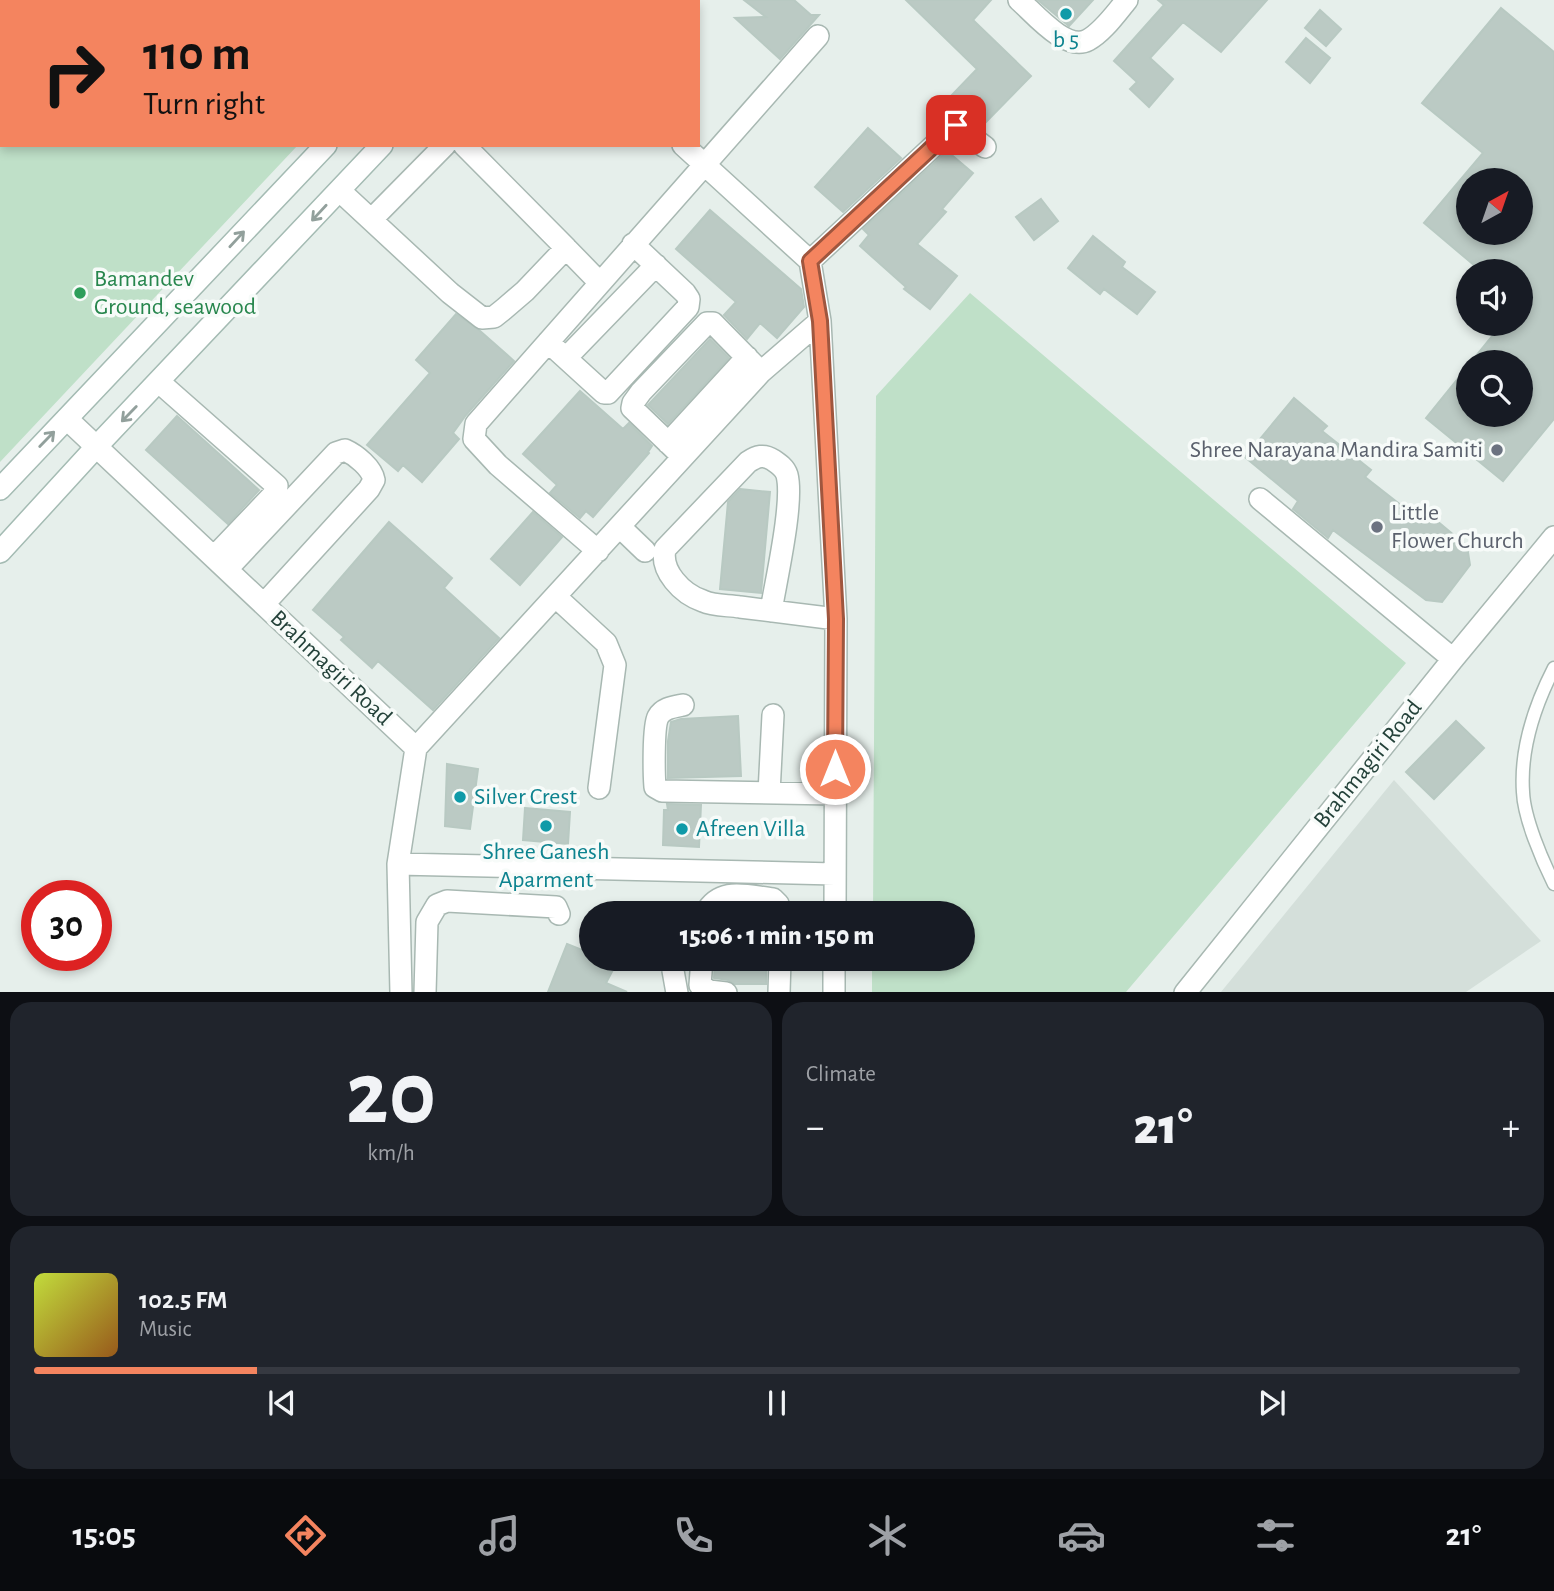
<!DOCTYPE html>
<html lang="en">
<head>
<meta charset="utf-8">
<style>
	body { margin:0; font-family:"Alegreya Sans",sans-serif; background:#20242c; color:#f1f3f6; height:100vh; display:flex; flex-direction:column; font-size:26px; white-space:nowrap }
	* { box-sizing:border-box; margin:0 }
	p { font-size:23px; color:#9ea1a6 }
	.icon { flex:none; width:38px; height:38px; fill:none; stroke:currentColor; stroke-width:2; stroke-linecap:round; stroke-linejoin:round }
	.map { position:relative; height:992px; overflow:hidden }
	.drawer { display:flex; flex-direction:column; gap:10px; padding:10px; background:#0d0f14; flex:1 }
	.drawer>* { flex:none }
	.hud { position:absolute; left:0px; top:0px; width:700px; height:147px; box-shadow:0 4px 10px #0003; background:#f4845f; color:#111; overflow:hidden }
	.needle { width:46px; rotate:40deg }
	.controls { position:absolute; left:1456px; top:168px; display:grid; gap:14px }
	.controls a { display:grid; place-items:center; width:77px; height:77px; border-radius:50%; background:#171b24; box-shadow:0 4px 10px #0003; font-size:35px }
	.speed { position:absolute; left:21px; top:880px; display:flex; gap:14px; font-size:35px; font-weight:700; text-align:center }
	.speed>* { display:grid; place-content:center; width:91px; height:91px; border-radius:50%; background:#171b24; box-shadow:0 4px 10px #0003; line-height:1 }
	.speed .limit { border:10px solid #d22; background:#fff; color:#111 }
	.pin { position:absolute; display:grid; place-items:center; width:60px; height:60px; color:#fff; margin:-30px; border-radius:14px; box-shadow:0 4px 10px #0006 }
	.me { position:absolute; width:77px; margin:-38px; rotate:0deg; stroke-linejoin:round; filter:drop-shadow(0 0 5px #0008) }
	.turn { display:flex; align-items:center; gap:24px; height:147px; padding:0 28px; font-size:32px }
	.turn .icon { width:91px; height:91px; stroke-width:2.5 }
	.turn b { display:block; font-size:49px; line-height:60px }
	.big { font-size:52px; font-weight:800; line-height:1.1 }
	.drawer .tile { flex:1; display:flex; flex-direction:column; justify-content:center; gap:10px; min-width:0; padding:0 24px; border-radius:21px; background:#20242c }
	.drawer .dial { align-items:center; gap:0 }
	.dial b { font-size:91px; line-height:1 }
	.song { display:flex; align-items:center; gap:21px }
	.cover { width:84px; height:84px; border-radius:10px; background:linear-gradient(135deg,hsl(70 70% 55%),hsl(30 70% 35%)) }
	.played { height:7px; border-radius:4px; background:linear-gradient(90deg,#f4845f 15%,#363941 15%) }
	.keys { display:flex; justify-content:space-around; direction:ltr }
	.heat { display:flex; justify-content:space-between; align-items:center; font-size:38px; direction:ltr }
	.drawer .tiles { flex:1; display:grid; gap:10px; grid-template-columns:1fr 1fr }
	.tile:last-child { grid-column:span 2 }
	.trip { position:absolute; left:579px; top:901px; width:396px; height:70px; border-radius:35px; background:#171b24; box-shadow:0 4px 10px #0003; font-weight:800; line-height:70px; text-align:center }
	.menu { display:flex; height:112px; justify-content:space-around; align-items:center; background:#090b0e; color:#9ea1a6 }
	.menu .icon { width:49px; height:49px }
	.menu .on { color:#f4845f }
	.menu b { font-size:32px; color:#f1f3f6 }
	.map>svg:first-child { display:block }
	.built { fill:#d4dfda }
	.green { fill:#bfe0c8 }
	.building { fill:#bbcac4; stroke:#b8c9c2; stroke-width:2; fill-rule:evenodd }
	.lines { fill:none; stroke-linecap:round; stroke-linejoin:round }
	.lane-casing { stroke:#a8b8b2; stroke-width:15 }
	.street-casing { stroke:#a8b8b2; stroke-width:24 }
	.secondary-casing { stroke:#a4bbb3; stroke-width:24 }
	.lane { stroke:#fff; stroke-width:12 }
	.street { stroke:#fff; stroke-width:21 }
	.secondary { stroke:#fff; stroke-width:21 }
	.oneway { stroke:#92a09c }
	.route-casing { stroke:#9f563e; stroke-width:18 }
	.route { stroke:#f4845f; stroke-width:12 }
	.culture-dot { fill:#0f9aa8; stroke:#f7fbf9; stroke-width:2.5 }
	.leisure-dot { fill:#2e9e5b; stroke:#f7fbf9; stroke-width:2.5 }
	.worship-dot { fill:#6b7280; stroke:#f7fbf9; stroke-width:2.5 }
	.labels { text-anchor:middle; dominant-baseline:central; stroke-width:7; stroke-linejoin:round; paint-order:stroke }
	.culture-label { font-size:24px; fill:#0d838f; stroke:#f7fbf9 }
	.leisure-label { font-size:24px; fill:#27864d; stroke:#f7fbf9; text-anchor:start }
	.worship-label { font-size:24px; fill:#5b616d; stroke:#f7fbf9; text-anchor:end }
	.street-label { font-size:24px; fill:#24423a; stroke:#f7fbf9 }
</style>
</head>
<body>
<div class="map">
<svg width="1554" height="993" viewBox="0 0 1554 993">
	<rect width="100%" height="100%" fill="#e6efeb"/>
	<path class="built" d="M1394,780l147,161 -75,51h-245z"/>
	<path class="green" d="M0,0h434l-432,2v143h296l-298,317z
		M970,293l436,370 -280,329h-254v-33h90v-45l-89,-1 3,-517z"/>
	<path class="building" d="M744,0h50l17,15h8l-39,44 -45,-41 31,-1z
		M906,0h85l-18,20 58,56 -49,50 -31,-30 26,-27z
		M1038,0h55l-24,26z
		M1158,0h109l-46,52 -38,-30 -33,36 23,21 -24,28 -19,-18 7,-7 -23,-21 50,-56z
		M1501,8l53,44v367l-51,62 -77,-63 42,-52v49h53v-53h-50l31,-38h19v-53h-40l-57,-48 59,-70 -61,-50zM1468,180h53v53h-53z
		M1320,10l21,19 -15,17 -21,-18z
		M1306,38l24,20 -20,25 -24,-21z
		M868,128l33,30 -58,54 -28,-25z
		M947,151l26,22 -31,36 4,3 -29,32 40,32 -27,33 -26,-20 2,-2 -46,-41 9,-11 -6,-6z
		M1041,199l17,22 -24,19 -18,-23z
		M710,210l91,79 3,18 -27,31 -17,-15 -13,16 -23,-24 12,-13 -60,-53z
		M1093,236l32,26 -3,5 33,25 -18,22 -33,-25 -4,5 -32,-26z
		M456,314l23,16 35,31 -48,54 -13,18 6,6 -37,43 -19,-17 -5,6 -31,-26 63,-72 -14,-13z
		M710,339l19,19 -61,66 -20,-19z
		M580,391l43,38 6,-6 23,23 -4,6 1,1 -56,64 -7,-6 -6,7 -30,-25 7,-8 -34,-31z
		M1294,398l33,28 -5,5 49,39 -6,7 60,47 6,-8 36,30 3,19 -28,37 -16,-2 -93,-70 -5,8 -35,-29 5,-8 -53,-44z
		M177,416l82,74 -31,34 -82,-74z
		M740,489l30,3 -9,101 -41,-4 8,-87z
		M533,512l29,25 -42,48 -29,-26z
		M389,522l63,56 -8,10 55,50 -66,72 -55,-49 -6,7 -31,-28 3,-3 -31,-27z
		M738,716l3,60 -73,2v-37l3,-19 10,-3z
		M1456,721l28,27 -50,51 -28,-27z
		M447,764l31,5 -8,60 -25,-3z
		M667,804l34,1 -2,42 -36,-2 1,-35h4z
		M525,808l45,4 -2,32 -45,-4z
		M567,944l25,10v5h11l13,5 -10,19 21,9h-79z
		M715,959h51v25h-31l-7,-4 -14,-2z"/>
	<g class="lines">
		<g class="lane-casing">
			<path id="lane" d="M1554,668c-20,39 -34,80 -31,124 1,26 19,68 31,92"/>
		</g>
		<g class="street-casing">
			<path id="street" d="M1019,0c15,13 47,52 69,40 15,-8 28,-27 39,-40
				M677,2l1,-2
				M683,145l127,116 10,60 16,298 -1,295
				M340,191l110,102 32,25 12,-1 10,-8 21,-18 41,-43 -102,-103
				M372,219l73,-74
				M566,248l34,35
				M810,261l146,-136 29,22
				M548,342l56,51h4l80,-86 1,-8 -4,-6 -52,-49
				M566,358l90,-93
				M159,382l118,104 -1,6 -62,65
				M67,419l349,329 -18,116 3,129
				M668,443l79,-86
				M683,457l-51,-49 1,-5 8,-11 66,-69h6l48,49
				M1260,499l193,160
				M620,527l25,24
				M598,551l-100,-86 -24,-26 2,-15 342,-388
				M227,569l109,-116 9,-3c11,5 27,18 29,30l-5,9 -105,115
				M556,597l50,46 9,22 -16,123
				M771,611c5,-31 23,-109 16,-136 -2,-7 -8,-11 -14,-15 -9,-6 -16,-4 -25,2l-83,87c-5,22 17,45 38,52 11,5 25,4 37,6 32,4 64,8 96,12
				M683,705c-10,2 -20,3 -25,12 -5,10 -4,58 -3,70l7,4 173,3
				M416,748l345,-376 59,-51
				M769,793l4,-78
				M398,864l437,10
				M705,914c15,-28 41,-18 68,-15l5,5 3,10
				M665,959l7,6 5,28
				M702,959l-2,26 9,6 17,2
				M425,993l2,-71 10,-17 10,-4 109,6 3,7
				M779,993l1,-34
				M834,993v-34
				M1185,993l268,-334 101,-122"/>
		</g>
		<g class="secondary-casing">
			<path id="secondary" d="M461,2l2,-2
				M518,2l2,-2
				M0,489l326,-344
				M0,552l97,-106 285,-301"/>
		</g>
		<use href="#lane" class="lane"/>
		<use href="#street" class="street"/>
		<use href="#secondary" class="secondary"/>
	</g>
	<defs><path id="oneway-shaft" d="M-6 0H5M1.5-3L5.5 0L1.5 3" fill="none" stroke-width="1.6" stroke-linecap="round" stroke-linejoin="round" transform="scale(1.75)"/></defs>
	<g class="oneway">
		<use href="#oneway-shaft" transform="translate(319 213) rotate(133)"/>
		<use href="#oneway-shaft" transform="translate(237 239) rotate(-47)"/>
		<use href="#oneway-shaft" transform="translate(129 414) rotate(134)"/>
		<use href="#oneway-shaft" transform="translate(47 439) rotate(-46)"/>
	</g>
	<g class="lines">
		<g class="route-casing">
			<path id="route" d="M835,769l1,-150 -16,-298 -10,-60 146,-136"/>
		</g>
		<use href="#route" class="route"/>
	</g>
	<g class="culture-dot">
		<circle cx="1066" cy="14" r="7"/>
		<circle cx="460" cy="797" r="7"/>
		<circle cx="546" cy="826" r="7"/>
		<circle cx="682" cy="829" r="7"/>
	</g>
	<circle class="leisure-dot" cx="80" cy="293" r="7"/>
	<g class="worship-dot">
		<circle cx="1497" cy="450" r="7"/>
		<circle cx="1377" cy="527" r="7"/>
	</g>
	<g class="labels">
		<g class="culture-label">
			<text x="1066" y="40">b 5</text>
			<text x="474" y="797" text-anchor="start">Silver Crest</text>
			<text x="696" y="829" text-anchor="start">Afreen Villa</text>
			<text x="546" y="852">Shree Ganesh<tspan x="546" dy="28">Aparment</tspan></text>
		</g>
		<g class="leisure-label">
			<text x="94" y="279">Bamandev<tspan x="94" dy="28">Ground, seawood</tspan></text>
		</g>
		<g class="worship-label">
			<text x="1483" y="450">Shree Narayana Mandira Samiti</text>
			<text x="1391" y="513" text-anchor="start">Little<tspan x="1391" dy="28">Flower Church</tspan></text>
		</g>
		<g class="street-label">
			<text transform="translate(331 668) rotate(43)">Brahmagiri Road</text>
			<text transform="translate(1368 764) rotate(-51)">Brahmagiri Road</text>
		</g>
	</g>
</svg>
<div class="controls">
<a><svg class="needle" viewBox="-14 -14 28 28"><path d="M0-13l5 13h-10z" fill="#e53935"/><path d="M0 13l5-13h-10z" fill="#9ea1a6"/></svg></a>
<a><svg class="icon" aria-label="sound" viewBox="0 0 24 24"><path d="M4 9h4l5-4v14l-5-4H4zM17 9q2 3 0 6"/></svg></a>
<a><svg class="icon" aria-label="search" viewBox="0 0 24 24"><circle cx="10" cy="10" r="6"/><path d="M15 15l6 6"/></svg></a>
</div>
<div class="speed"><div class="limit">30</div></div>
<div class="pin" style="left:956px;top:125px;background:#d93025"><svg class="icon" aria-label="arrive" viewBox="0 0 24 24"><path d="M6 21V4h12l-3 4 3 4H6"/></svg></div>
<svg class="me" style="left:835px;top:769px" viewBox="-20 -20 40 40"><circle r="17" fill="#f4845f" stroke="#fff" stroke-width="3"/><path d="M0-11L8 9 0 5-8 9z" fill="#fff"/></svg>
<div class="trip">15:06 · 1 min · 150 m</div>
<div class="hud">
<div class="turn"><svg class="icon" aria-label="right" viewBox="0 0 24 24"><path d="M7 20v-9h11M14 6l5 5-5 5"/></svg><div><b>110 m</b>Turn right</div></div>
</div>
</div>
<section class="drawer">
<div class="tiles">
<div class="tile dial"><b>20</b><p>km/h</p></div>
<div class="tile"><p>Climate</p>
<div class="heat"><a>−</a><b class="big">21°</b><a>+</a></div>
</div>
<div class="tile">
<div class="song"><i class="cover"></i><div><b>102.5 FM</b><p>Music</p></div></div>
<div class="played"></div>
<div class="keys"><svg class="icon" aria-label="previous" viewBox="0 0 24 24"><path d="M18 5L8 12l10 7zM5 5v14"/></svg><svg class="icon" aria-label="pause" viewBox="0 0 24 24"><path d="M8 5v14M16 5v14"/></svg><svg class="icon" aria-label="next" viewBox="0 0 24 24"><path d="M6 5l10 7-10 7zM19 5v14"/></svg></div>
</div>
</div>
</section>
<nav class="menu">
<b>15:05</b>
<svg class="icon on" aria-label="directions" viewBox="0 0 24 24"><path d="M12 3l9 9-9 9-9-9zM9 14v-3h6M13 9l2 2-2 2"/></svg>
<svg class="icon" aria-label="music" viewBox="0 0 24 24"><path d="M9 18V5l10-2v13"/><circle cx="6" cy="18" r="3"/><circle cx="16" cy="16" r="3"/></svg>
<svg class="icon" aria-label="phone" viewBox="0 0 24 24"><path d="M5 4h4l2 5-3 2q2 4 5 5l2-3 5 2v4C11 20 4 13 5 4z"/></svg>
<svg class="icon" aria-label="climate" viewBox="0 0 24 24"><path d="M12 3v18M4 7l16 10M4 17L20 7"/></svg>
<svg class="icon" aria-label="car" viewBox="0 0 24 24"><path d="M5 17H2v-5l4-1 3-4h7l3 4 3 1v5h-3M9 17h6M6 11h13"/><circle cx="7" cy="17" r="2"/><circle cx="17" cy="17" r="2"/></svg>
<svg class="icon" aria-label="filters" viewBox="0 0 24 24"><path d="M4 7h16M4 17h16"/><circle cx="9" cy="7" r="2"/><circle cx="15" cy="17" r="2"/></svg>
<b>21°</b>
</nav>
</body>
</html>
